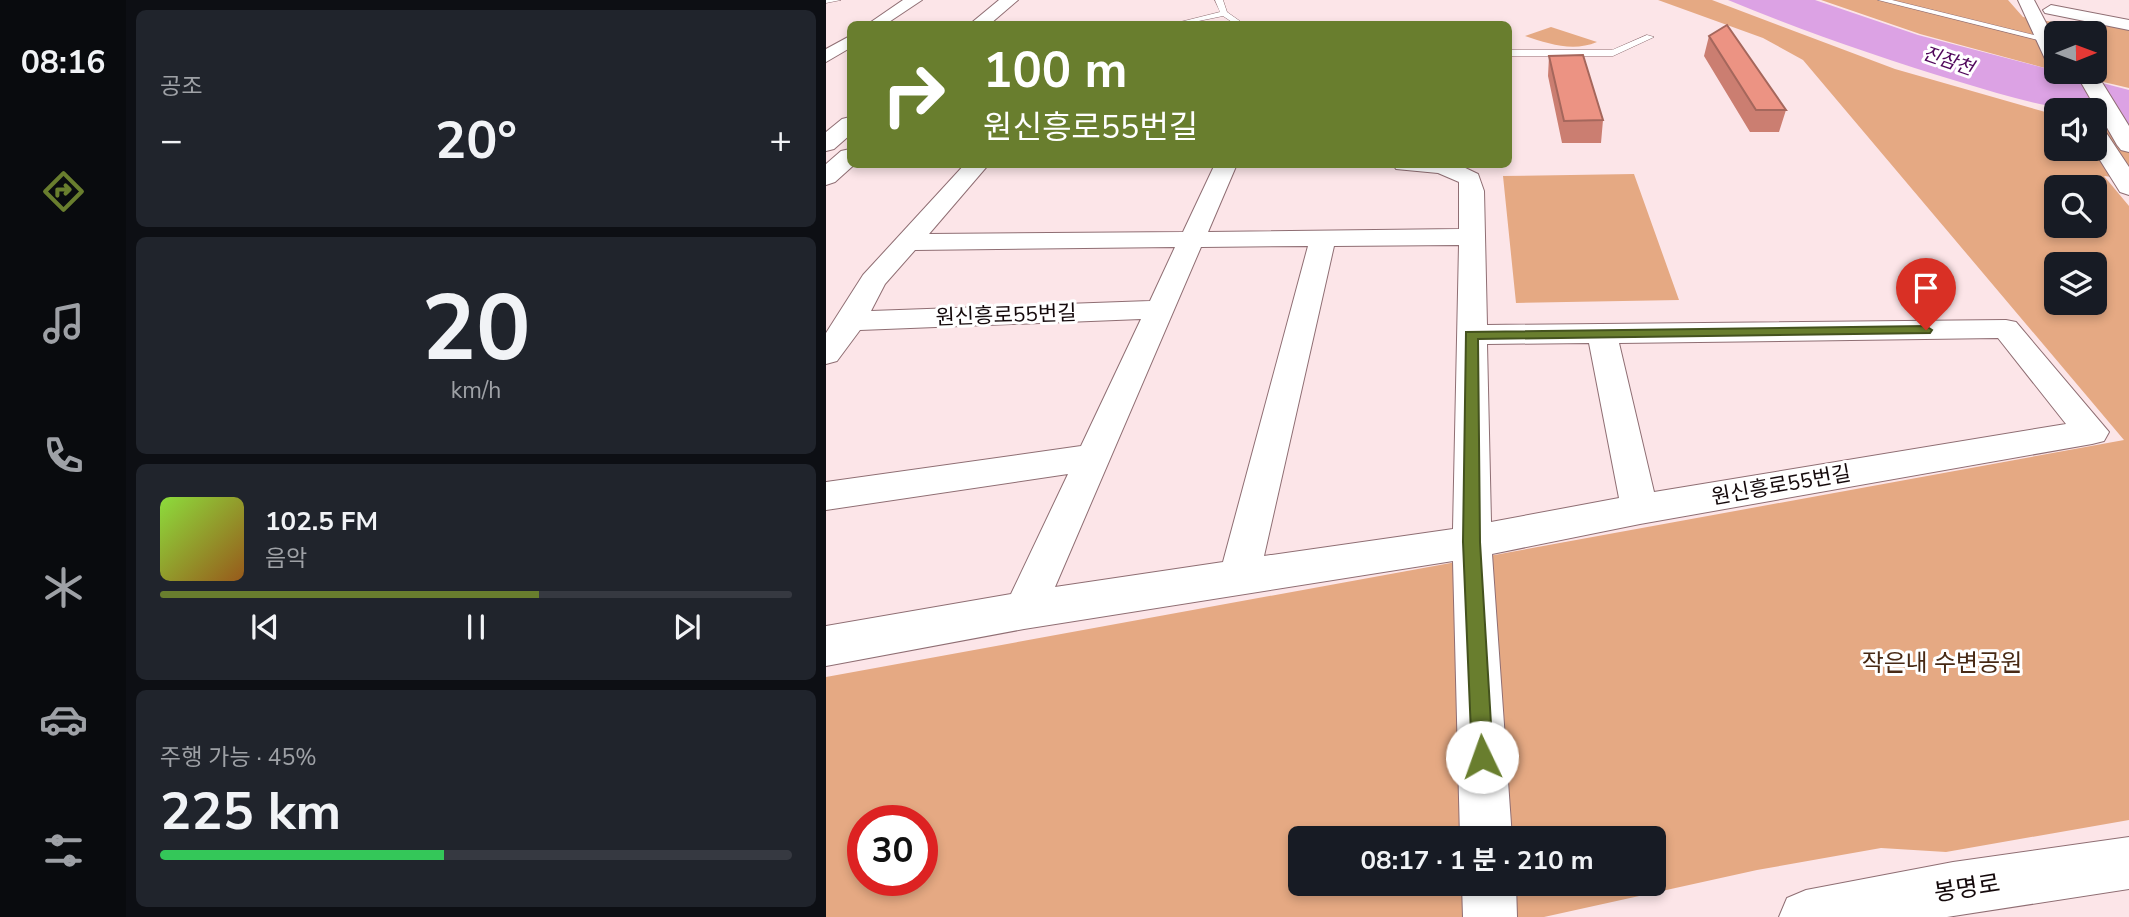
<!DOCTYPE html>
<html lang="ko">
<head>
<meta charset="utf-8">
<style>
	body { margin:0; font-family:"Nunito Sans","Noto Sans KR",sans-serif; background:#20242c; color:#f1f3f6; height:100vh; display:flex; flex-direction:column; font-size:26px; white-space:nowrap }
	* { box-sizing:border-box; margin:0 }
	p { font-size:23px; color:#9ea1a6 }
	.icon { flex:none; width:38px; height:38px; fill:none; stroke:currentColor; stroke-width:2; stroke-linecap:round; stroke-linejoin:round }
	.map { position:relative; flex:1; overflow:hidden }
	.panel { display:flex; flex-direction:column; gap:10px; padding:10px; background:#0d0f14; width:700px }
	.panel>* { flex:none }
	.top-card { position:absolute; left:21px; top:21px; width:665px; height:147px; border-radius:10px; box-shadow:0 4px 10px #0003; background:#697e2e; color:#fff; overflow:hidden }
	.needle { width:46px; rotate:89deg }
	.buttons { position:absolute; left:1218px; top:21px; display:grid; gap:14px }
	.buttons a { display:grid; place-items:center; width:63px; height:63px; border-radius:10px; background:#171b24; box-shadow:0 4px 10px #0003; font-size:35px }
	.speed { position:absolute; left:21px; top:805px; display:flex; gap:14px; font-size:35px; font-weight:700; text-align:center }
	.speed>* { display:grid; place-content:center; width:91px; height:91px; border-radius:50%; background:#171b24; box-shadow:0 4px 10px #0003; line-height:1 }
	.speed .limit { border:10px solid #d22; background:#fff; color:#111 }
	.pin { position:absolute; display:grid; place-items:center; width:60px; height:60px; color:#fff; margin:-72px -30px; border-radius:50% 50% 50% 0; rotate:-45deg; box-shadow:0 0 7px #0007 }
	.pin .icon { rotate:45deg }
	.me { position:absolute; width:77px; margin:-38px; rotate:357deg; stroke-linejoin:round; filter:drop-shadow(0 0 5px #0008) }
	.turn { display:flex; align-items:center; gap:24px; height:147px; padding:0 21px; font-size:32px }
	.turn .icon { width:91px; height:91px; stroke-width:2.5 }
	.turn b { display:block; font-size:49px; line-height:60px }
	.big { font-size:52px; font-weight:700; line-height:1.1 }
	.panel .widget { flex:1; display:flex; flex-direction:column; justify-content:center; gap:10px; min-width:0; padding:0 24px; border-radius:10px; background:#20242c }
	.panel .dial { align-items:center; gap:0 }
	.dial b { font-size:91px; line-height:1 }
	.song { display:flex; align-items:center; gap:21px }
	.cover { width:84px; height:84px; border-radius:10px; background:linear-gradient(135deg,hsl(90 70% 55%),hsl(30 70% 35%)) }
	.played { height:7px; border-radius:4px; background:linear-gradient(90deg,#697e2e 60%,#363941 60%) }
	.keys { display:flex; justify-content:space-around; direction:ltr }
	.heat { display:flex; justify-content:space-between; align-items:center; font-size:38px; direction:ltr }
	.charge { height:10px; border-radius:5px; background:linear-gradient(90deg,#34c759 45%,#363941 0) }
	.trip { position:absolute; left:462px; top:826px; width:378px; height:70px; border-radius:10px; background:#171b24; box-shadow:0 4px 10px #0003; font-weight:700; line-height:70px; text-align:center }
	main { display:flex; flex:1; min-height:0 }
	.menu { display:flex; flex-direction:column; width:126px; justify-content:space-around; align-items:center; background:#090b0e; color:#9ea1a6 }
	.menu .icon { width:49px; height:49px }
	.menu .current { color:#697e2e }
	.menu b { font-size:32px; color:#f1f3f6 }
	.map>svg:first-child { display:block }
	.green { fill:#e5a983; fill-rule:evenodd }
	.water { fill:#dca2e4 }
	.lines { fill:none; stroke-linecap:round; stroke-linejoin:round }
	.service-casing { stroke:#8f6e73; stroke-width:1 }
	.minor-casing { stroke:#8f6e73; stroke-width:2 }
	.tertiary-casing { stroke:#8f6e73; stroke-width:2 }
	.service { fill:#fff; fill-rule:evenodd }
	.minor { fill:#fff; fill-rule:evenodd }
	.tertiary { fill:#fff; fill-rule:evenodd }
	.wall { fill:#cb7e71 }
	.building { fill:#ec9383; stroke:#a5675c; stroke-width:2 }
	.route { fill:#697e2e; stroke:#44521e; stroke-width:2 }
	.labels { text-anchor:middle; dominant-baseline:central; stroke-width:6; stroke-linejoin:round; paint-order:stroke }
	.far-water-label { font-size:19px; font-style:italic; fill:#4f055a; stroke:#fff }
	.street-label { font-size:21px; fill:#14090b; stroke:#fff }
	.near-park-label { font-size:24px; fill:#472914; stroke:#fff }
	.near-street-label { font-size:24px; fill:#14090b; stroke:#fff }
</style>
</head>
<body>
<main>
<nav class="menu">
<b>08:16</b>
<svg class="icon current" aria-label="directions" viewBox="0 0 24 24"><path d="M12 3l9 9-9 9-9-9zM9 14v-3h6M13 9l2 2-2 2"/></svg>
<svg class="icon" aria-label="music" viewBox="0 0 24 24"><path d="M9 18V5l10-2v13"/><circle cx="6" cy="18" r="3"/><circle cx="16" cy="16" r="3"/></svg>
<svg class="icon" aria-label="phone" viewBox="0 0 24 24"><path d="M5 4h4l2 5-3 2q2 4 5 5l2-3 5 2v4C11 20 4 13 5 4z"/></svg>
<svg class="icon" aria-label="climate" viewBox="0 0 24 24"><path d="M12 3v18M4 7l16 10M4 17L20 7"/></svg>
<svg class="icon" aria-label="car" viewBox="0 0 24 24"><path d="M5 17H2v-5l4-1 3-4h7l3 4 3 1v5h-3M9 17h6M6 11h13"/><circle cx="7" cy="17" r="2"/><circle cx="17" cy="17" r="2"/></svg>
<svg class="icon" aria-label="filters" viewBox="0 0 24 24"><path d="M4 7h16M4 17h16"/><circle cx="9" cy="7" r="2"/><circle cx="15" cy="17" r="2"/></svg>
</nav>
<section class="panel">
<div class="widget"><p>공조</p>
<div class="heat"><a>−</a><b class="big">20°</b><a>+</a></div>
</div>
<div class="widget dial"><b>20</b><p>km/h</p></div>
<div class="widget">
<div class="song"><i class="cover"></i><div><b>102.5 FM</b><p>음악</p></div></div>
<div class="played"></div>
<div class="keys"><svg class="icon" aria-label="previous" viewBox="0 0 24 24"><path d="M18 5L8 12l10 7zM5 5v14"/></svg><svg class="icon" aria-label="pause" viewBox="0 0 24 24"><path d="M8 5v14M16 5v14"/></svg><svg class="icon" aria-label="next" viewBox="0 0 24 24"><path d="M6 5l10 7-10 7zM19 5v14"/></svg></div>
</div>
<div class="widget"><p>주행 가능 · 45%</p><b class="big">225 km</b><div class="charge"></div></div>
</section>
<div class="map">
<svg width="1303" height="917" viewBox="0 0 1303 917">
	<rect width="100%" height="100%" fill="#fce5e8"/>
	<path class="green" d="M832,0h54l183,69 161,46v34h39v-24l34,8v46l-25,-3 25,30v614l-183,32 -65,-4 -124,22 -213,47h-718v-240l1298,-237 -321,-380 -40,-22zM1230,187h39v39h-39zM1230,264h39v39h-39zM37,821h59v59h-59zM474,838h354v46h-354z
		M995,0h187l15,17 48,8 22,-3 36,7v59l-68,-16h34v-39h-39v38l-136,-37z
		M725,27l46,15c-24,10 -48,2 -72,-6z
		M808,174l45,126 -163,3 -13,-127z"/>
	<path class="water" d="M902,0h87l103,35 211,55v34l-34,-7v-7c-47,0 -91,-15 -135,-28 -79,-24 -157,-51 -232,-82z"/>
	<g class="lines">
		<g class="service-casing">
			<path id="service" d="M0,0h15l-15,3z
				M389,0h8l4,12 17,12h-9l-12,-8 -39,8 -4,-2 40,-10z
				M1052,0h14l158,39 -4,3z
				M821,35l7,2 -41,19h-105v-6h104z"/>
		</g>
		<g class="minor-casing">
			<path id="minor" d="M77,0h19l-36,24h-18z
				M1225,5l78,15v10l-84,-17 -2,-3z
				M24,36v12l-24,14v-13z
				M139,164h24l-60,70 254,-2 32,-68h22l-29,68 251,-3v-47l-21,-9 -42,-4 -3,-5h64l21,10 6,17 3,134 519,-5 10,2 93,110 -5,9 -12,3 -452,80 -148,30 20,284h-52l-7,-277 -429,68 -198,37v-40l185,-32 57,-120 -242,36v-28l255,-36 60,-127 -281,11 -23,31 -11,3v-31l37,-58zM633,245l-6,284 -189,27 70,-310zM482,246l-85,316 -168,25 146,-340zM349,247l-25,54 -279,10 14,-27 30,-34zM1172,338l68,86 -412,68 -35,-149zM763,343l30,155 -128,24 -4,-178z
				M1303,837v52l-182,28h-168l8,-19 19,-8 147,-28z
				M636,884h54l1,33h-54z"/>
		</g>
		<g class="tertiary-casing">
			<path id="tertiary" d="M173,0h19l-28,24h-20z
				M1192,0h16l22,42v25l-10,-6z
				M1269,71l34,55v26l-8,-2 -4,-5 -42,-73z
				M24,117v18l-16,14 -8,2v-19l16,-13z
				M1269,126l8,2 26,39v28l-9,-3 -27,-43z
				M24,149v15h5l-20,18 -9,3v-21l15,-13z"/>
		</g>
		<use href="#service" class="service"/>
		<use href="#minor" class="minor"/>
		<use href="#tertiary" class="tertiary"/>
	</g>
	<path class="wall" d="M883,36l77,74 -7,22h-29l-46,-76z
		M723,56l54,64 -2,23h-39l-14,-67z"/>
	<path class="building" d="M901,25l59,85h-30l-47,-74z
		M757,55l20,65 -39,1 -15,-65z"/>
	<path class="route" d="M1100,326l6,4 -2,3 -452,6 2,203 13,215 -3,8 -8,3 -7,-3 -3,-8 -9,-215 3,-210z"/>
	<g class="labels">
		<g class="far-water-label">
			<text transform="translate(1122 61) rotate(19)">진잠천</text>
		</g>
		<g class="street-label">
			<text transform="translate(180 315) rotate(-2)">원신흥로55번길</text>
			<text transform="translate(955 485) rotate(-10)">원신흥로55번길</text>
		</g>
		<g class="near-park-label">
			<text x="1116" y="663">작은내 수변공원</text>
		</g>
		<g class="near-street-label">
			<text transform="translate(1141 888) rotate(-9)">봉명로</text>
		</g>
	</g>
</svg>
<div class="buttons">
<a><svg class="needle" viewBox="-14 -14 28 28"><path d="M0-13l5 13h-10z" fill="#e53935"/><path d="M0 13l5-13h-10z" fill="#9ea1a6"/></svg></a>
<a><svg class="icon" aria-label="sound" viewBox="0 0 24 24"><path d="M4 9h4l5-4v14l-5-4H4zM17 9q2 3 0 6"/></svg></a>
<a><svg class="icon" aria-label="search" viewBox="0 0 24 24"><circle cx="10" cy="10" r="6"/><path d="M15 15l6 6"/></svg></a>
<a><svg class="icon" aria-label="layers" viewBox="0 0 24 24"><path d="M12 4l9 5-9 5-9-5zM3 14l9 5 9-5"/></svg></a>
</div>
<div class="speed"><div class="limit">30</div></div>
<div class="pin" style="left:1100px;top:330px;background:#d93025"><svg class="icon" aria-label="arrive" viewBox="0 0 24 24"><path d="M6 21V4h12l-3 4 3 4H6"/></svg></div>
<svg class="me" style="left:656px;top:757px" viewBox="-20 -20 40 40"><circle r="19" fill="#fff"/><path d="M0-13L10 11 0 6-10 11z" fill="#697e2e"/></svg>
<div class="trip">08:17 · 1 분 · 210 m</div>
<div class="top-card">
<div class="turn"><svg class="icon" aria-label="right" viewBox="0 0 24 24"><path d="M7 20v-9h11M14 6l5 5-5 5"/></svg><div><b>100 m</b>원신흥로55번길</div></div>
</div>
</div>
</main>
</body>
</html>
